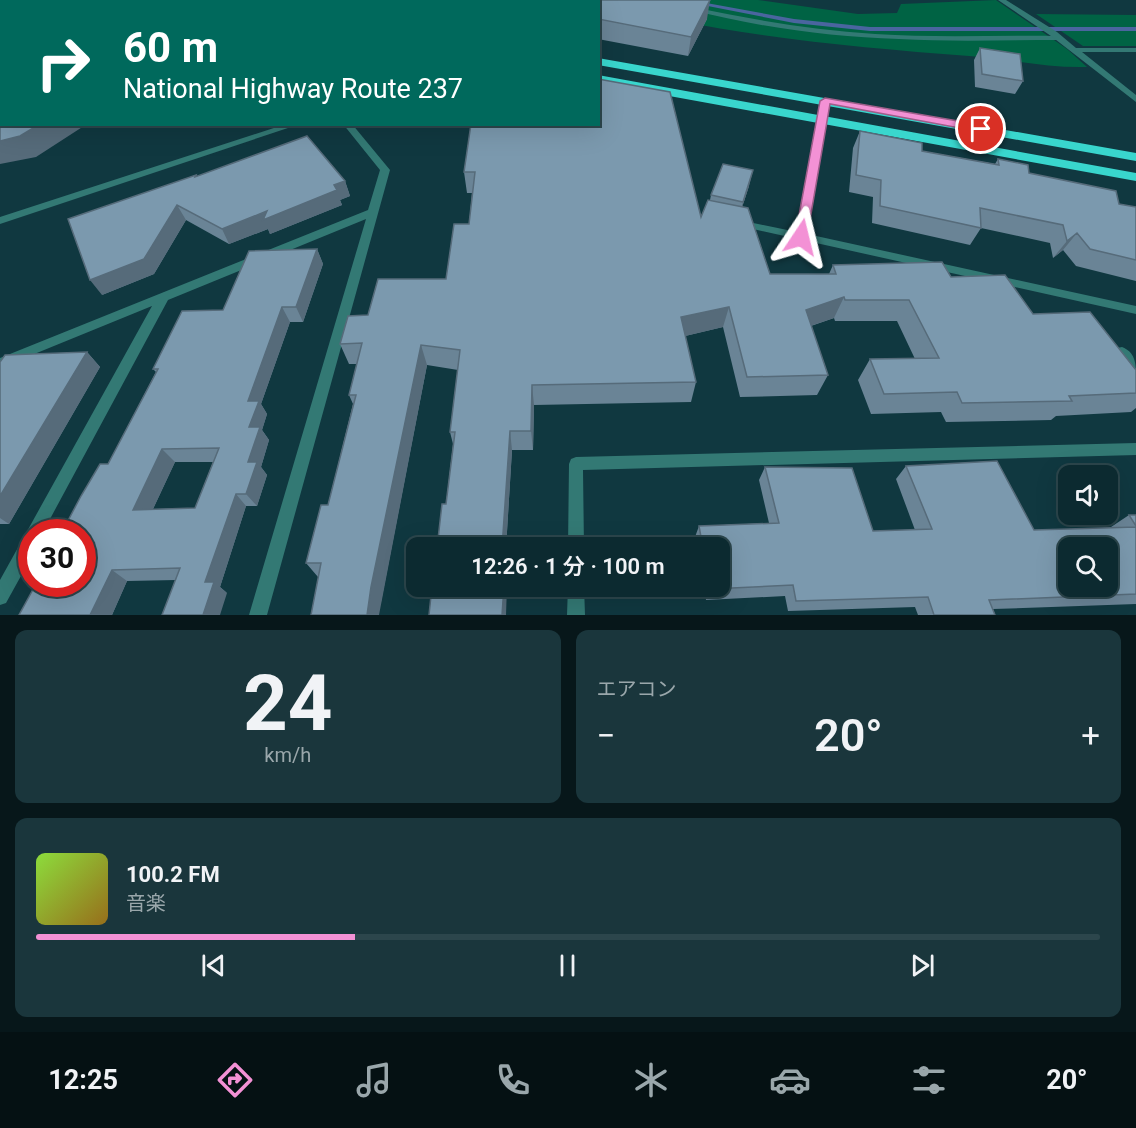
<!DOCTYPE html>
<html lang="ja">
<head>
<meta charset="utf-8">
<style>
	body { margin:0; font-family:Roboto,"Noto Sans JP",sans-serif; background:#1a363c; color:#f1f3f6; height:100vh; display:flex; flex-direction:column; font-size:22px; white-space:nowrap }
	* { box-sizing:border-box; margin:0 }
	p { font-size:20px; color:#9aa7ab }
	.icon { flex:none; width:33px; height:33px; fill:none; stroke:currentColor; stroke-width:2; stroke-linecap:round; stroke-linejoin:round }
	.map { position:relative; height:615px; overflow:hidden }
	.sheet { display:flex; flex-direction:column; gap:15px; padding:15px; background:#07171a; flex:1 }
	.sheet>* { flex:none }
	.hud { position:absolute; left:0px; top:0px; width:600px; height:126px; box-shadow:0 6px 24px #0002,0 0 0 2px #2c464c; background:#00695c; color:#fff; overflow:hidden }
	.controls { position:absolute; left:1058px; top:465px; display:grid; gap:12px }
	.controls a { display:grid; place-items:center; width:60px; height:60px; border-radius:12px; background:#0c2a30; box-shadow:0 6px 24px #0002,0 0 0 2px #2c464c; font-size:30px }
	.speed { position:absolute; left:18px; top:519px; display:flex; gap:12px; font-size:30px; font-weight:700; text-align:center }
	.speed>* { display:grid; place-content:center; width:78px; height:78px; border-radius:50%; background:#0c2a30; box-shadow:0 6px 24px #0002,0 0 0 2px #2c464c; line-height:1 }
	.speed .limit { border:9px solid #d22; background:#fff; color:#111 }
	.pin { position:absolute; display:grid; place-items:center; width:51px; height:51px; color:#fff; margin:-26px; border:3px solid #fff; border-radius:50%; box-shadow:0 2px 6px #0007 }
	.me { position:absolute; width:66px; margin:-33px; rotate:10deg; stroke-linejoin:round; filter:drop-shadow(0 0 4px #0008) }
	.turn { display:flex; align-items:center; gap:21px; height:126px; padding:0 24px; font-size:27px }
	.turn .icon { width:78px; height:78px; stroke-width:2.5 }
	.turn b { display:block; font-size:42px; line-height:51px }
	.big { font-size:45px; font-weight:600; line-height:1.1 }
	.sheet .tile { flex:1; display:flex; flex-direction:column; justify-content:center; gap:9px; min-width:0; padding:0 21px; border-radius:12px; background:#1a363c }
	.sheet .dial { align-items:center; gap:0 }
	.dial b { font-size:78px; line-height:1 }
	.song { display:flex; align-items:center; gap:18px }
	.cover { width:72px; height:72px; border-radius:9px; background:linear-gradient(135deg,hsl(90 70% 55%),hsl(40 70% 35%)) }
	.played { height:6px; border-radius:3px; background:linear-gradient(90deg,#f391d5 30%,#2c464c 30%) }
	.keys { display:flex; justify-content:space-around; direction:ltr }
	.heat { display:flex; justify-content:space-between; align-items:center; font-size:33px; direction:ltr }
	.sheet .tiles { flex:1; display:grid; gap:15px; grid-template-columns:1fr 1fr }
	.tile:last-child { grid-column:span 2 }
	.trip { position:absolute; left:406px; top:537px; width:324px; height:60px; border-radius:12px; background:#0c2a30; box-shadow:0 6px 24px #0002,0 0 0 2px #2c464c; font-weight:600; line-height:60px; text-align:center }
	.tabs { display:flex; height:96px; justify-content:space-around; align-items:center; background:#051113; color:#9aa7ab }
	.tabs .icon { width:42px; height:42px }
	.tabs .current { color:#f391d5 }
	.tabs b { font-size:27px; color:#f1f3f6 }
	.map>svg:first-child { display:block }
	.green { fill:#006344 }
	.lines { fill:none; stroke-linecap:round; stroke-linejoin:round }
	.stream { fill:#4a659f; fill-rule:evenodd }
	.lane { fill:#337974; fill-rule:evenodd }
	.street { fill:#337974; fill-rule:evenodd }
	.highway { fill:#39d6cd; fill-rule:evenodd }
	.wall { fill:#6a8496; fill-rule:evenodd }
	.shaded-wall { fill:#566b7a }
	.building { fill:#7b99ae; stroke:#566b7a; stroke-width:1.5; fill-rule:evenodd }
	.route { fill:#f391d5; stroke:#9e5e8a; stroke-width:1.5 }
</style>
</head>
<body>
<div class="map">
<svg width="1136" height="615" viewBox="0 0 1136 615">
	<rect width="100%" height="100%" fill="#103840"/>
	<path class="green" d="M589,0h169l100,14 39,-1 4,-9 95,-4 71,49 20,18c-40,1 -78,-8 -118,-11 -129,-10 -256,-22 -380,-56z
		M1036,14l100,1v31h-53z"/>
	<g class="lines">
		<path class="stream" d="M677,0h13l104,19 76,8h266v4h-266l-76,-8z"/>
		<path class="lane" d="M693,7c60,13 121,23 182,27 61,4 123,1 184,2l4,2 -4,2c-53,0 -107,2 -160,-1 -70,-2 -140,-12 -208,-29l-1,-1z"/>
		<path class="street" d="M149,0h8l-9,2z
			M998,0h8l51,32 19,16h60v4h-54l54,43v7l-85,-66z
			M825,98l4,3 -22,133 329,72v8l-401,-89 -1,-2 1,-2 4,-1 58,12 24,-131z
			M286,124h14l-300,100v-7z
			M343,124h9l38,46 -123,445h-18l117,-396 -198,81 -125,232h-11v24l-26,47 -6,2v-25l152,-274 -152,62v-10l368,-148 12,-40z
			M1122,347c13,5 14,16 14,28l-5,-1 -15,-22 1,-4z
			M1136,443v12l-553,15 1,78h-16l1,-84 2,-5 5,-2z
			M568,586h16l1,29h-18z"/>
		<path class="highway" d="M154,0h16l1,2h-16z
			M245,0h18l1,2h-18z
			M598,58l538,95v8l-538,-96z
			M598,75l538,98v8l-538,-98z"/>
	</g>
	<path class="wall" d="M459,0h124l-1,2h-123z
		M598,4l109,15 -19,37 -90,-17z
		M980,48l43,33 -8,13 -40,-7 -1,-27z
		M471,124l230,93 9,-17 1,-5 38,-9 -7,21 28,67h59l4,-9 118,12 82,37 103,56v38l-5,4 -75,4 -5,4 -105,2 -5,-10 -70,2 -13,-34 12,-21h45l-18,-38h-62l-1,-3 -23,8 17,49 -11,20 -77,2 -17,-70 -38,9 11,46 -5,20 -157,3 -1,45h-21l-6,98h-69l9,-44 7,-60 -3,-12 8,-62 -31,-5 -46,237 -63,-25 -12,-14 22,-58 25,-101 -4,-9 8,-31h-8l-9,-20 28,-29 78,-36 23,-55 3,-31h-5l-3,-21z
		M860,131l62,20 73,13 3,-5 31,14 90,31 17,3v74l-60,-15 -13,-16 -10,8 -3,-15 -69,-15 -11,17 -98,-22 1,-26 -24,-5 4,-44z
		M196,175l1,2 148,4 5,15 -10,4 2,5 -72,29 -2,-5 -39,15 -43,-24 -32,54 -52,21z
		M317,249l6,15 -20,58h-13l-29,82 6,10 -5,16 7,10 -8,27 6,8 -10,31h-11l-26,81 7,6 -51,-13 -49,1 -15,34h-93l89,-151 48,-92 -3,-3 70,-59zM175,462h38l-18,46 -42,1z
		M87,352l13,15 -91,157h-9v-162z
		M906,466l128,64 77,-2v-1l18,-12h7v89l-143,5 2,6h-77l-3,-8 -127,4 -3,-15 -79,4 -2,-14h16v-38h-23l-2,-11 4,-11 70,-3 -10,-43 6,-13 108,64 42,-1 -19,-51z"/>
	<path class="shaded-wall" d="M498,0h10v2h-12z
		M568,0h15l-1,2h-14z
		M710,0l-3,19 -19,37 3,-19z
		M40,124h47l-51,33 -36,7v-23z
		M753,170l-4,16 -10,31 4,-15z
		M345,181l5,15 -10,4 2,5 -72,29 -2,-5 -39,15 -7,-15z
		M177,205l9,15 -32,54 -52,21 -12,-15z
		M1077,233l-14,17 -10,8 14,-17z
		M317,249l6,15 -20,58 -7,-15z
		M844,297l-10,21 -36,12 8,-20z
		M282,307l8,15 -29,82 6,10 -5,16 7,10 -8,27 6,8 -10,31 -11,-12 2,-32 1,-35 -1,-26z
		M729,307l-6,20 -46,11 4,-21z
		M421,345l6,20 -48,250h-12l4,-28z
		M87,352l13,15 -91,157 -9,-6v-22z
		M532,385l2,20 -1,45 -2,-19z
		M510,431l2,19 -6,98h-4z
		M162,449l13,13 -28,60 -14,-12z
		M236,494l10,12 -26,81 7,6 -7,22h-17l2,-33z
		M112,570l15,11 -15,34h-22z
		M504,586h3l-1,29h-4z"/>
	<path class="building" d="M0,0h43l8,2h-49v122h38l-20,12 -20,5z
		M128,0h11l9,2h-23z
		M601,0h109l-19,37 -93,-18v-15z
		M980,48l40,6 3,27 -41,-7z
		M598,79l72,13 31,125 7,-17 40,8 22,66h66l-3,-9 109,-3 9,15 54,-2 28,39 57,-2 46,58v23l-67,3 3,5 -110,2 -5,-11 -73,2 -14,-35 69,-1 -30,-58h-64l-1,-3 -38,13 22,65 -81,2 -18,-70 -48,10 15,65 -164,3 -1,46h-21l-8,117h-65l5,-44h4l9,-72h-5l10,-82 -39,-5 -50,242 -4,28h-56l10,-52h-15l15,-58h7l28,-110h-7l13,-52 -22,1 8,-28 20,-1 10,-36h68l8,-55h15l6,-52h-11l7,-48h127z
		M860,131l62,12v8l77,14 -1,-6 30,6 1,8 87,18 3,13 17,3v53l-46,-11 -13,-16 -10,8 -4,-16 -83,-17 1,20 -101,-22 1,-26 -25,-5z
		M307,136l38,45 -11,4 3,5 -74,30 4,-9 -45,18 -45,-24 -33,54 -54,21 -22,-61 128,-44 -1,2z
		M723,164l30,6 -10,32 -32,-7z
		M317,249l-21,58h-14l-34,94h11l-10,26h11l-12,35h9l-11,32h-10l-31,88h9l-11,33h-41l18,-47 -68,2 -22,45h-71l17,-31h46v-52h-20l19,-36 19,-32h8l50,-95h-5l29,-58 41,-1 26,-59zM219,448l-24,60 -62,2 29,-61z
		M87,352l-87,144v-134l5,-7z
		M997,461l37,69 102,-3v67l-147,6 6,15h-61l-6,-18 -132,4 -3,-16 -82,4v-3h9v-38h-17l-4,-22 80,-3 -14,-56 87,1 21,63 59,-2 -26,-63zM1068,548h39v38h-39z
		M1129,515h7v11z
		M432,586h72l-2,29h-73z"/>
	<path class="route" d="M825,98l156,27 5,4 -5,3 -151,-28 -23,133 -6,4 -6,-4 25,-136z"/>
</svg>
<div class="controls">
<a><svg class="icon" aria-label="sound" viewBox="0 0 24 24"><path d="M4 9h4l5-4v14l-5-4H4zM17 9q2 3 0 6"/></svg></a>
<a><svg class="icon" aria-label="search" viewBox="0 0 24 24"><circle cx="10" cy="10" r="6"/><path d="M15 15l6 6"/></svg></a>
</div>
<div class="speed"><div class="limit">30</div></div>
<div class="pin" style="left:981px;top:129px;background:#d93025"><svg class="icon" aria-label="arrive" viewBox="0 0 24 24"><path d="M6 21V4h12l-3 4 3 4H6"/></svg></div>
<svg class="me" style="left:801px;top:237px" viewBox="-20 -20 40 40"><path d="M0-17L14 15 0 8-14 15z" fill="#f391d5" stroke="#fff" stroke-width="4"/></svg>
<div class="trip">12:26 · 1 分 · 100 m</div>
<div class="hud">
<div class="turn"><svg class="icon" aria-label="right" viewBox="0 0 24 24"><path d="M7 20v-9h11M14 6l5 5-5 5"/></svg><div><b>60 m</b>National Highway Route 237</div></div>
</div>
</div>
<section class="sheet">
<div class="tiles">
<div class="tile dial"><b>24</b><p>km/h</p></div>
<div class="tile"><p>エアコン</p>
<div class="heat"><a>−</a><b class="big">20°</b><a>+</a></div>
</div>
<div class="tile">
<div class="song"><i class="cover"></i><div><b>100.2 FM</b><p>音楽</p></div></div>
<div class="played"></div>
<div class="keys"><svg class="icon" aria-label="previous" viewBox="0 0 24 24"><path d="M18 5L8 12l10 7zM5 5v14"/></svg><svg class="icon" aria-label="pause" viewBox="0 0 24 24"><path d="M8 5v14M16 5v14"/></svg><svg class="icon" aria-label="next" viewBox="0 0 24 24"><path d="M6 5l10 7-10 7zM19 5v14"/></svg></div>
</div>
</div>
</section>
<nav class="tabs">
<b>12:25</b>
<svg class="icon current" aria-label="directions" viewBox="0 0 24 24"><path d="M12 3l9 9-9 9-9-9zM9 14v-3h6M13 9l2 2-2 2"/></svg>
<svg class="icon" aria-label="music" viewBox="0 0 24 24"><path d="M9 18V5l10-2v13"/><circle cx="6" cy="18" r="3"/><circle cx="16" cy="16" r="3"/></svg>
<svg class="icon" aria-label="phone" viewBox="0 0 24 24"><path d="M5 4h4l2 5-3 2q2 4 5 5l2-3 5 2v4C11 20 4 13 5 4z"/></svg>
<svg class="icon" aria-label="climate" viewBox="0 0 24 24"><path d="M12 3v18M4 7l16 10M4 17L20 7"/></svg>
<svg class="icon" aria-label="car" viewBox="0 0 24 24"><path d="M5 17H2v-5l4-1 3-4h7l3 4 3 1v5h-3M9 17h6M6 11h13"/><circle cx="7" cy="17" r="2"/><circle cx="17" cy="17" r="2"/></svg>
<svg class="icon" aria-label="filters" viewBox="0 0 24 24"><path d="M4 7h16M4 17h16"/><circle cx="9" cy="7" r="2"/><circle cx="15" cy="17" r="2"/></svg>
<b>20°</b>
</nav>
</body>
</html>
